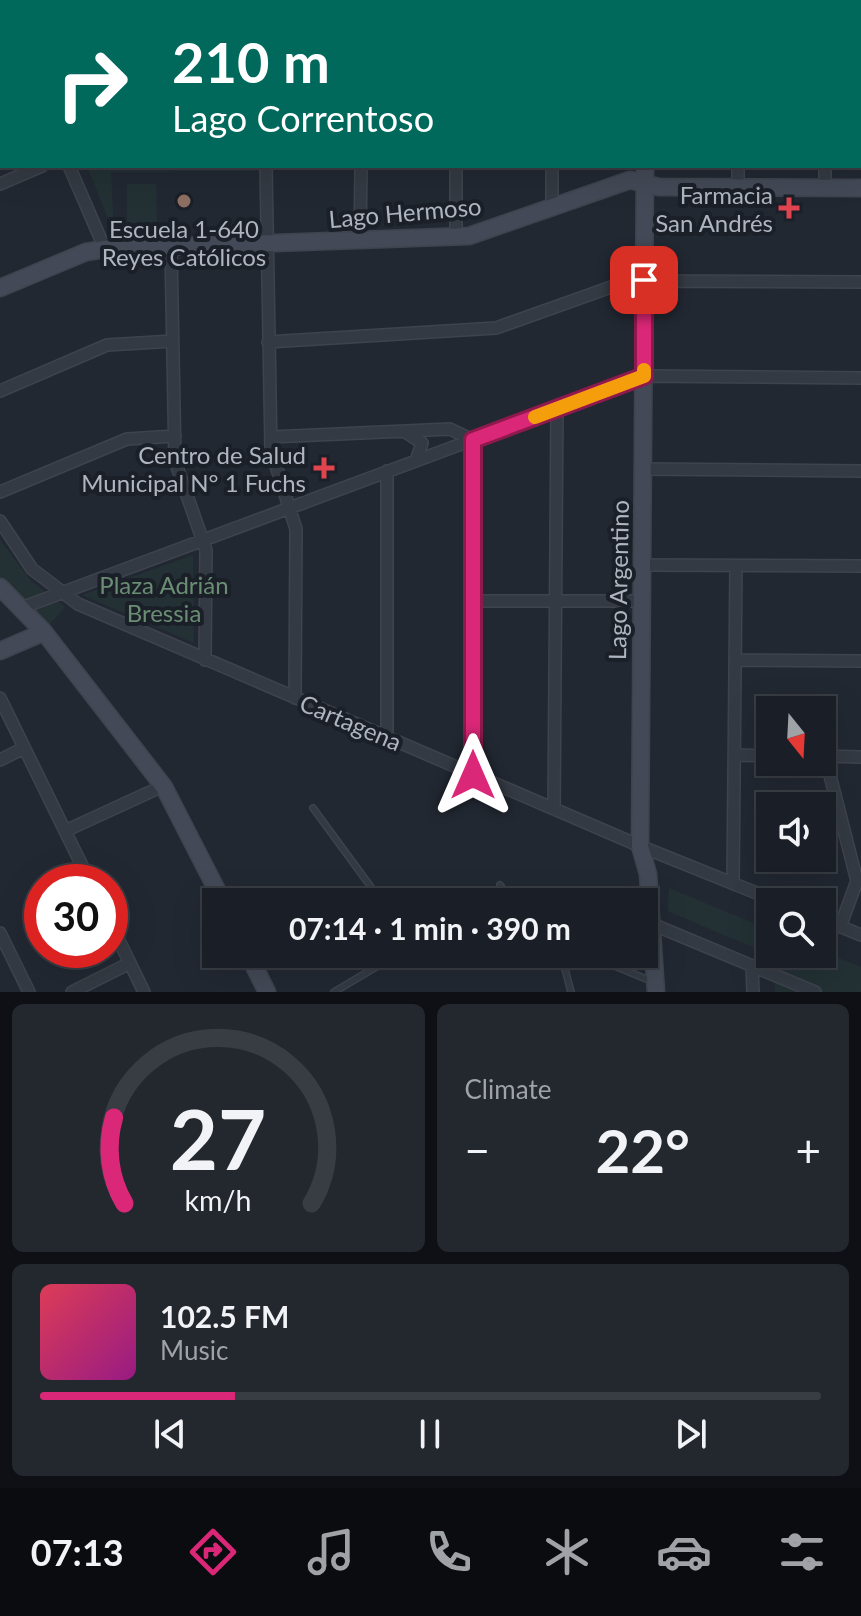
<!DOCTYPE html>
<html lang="en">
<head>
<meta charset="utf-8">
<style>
	body { margin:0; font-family:Lato,sans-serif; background:#23272e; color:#f1f3f6; height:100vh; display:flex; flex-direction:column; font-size:30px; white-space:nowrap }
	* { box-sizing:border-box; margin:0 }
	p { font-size:26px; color:#9fa2a7 }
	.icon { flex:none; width:44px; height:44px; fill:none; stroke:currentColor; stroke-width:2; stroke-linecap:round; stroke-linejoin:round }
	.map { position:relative; height:992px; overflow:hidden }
	.drawer { display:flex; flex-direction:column; gap:12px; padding:12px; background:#0e1015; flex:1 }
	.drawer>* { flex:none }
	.guide { position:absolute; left:0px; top:0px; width:862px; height:168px; box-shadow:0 8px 32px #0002,0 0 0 2px #383c43; background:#00695c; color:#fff; overflow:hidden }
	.needle { width:52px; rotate:162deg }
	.tools { position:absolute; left:756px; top:696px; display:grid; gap:16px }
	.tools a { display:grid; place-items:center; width:80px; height:80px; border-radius:0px; background:#1a1e26; box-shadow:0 8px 32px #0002,0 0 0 2px #383c43; font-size:40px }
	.speed { position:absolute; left:24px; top:864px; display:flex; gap:16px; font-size:40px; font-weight:700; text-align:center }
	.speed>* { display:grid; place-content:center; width:104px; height:104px; border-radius:50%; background:#1a1e26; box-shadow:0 8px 32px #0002,0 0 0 2px #383c43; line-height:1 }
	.speed .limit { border:12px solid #d22; background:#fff; color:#111 }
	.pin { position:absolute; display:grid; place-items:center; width:68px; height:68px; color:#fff; margin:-34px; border-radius:16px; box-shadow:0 4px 12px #0006 }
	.me { position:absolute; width:88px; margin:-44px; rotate:0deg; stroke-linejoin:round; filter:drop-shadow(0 0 6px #0008) }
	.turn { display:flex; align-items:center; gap:28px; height:168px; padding:0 40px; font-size:36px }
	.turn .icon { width:104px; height:104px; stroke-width:2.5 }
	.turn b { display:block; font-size:56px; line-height:68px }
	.big { font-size:60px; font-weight:700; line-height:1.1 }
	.drawer .card { flex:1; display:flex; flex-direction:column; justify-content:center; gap:12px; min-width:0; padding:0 28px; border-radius:12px; background:#23272e }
	.drawer .dial { align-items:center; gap:0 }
	.dial svg { height:208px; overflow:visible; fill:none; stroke:#383c43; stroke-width:7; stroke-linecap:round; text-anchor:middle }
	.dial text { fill:#f1f3f6; stroke:none }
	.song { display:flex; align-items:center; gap:24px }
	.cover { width:96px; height:96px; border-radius:12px; background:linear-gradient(135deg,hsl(350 70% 55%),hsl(310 70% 35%)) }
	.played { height:8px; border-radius:4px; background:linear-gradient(90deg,#db2777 25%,#383c43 25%) }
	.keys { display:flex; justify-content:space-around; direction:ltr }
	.heat { display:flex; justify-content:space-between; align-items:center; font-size:44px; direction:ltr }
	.drawer .tiles { flex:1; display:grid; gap:12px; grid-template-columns:1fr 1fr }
	.card:last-child { grid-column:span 2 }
	.trip { position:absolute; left:202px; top:888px; width:456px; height:80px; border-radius:0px; background:#1a1e26; box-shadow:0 8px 32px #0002,0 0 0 2px #383c43; font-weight:700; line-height:80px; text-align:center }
	.tab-bar { display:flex; height:128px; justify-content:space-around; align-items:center; background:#0a0c0f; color:#9fa2a7 }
	.tab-bar .icon { width:56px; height:56px }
	.tab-bar .current { color:#db2777 }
	.tab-bar b { font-size:36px; color:#f1f3f6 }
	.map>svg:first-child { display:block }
	.green { fill:#233134 }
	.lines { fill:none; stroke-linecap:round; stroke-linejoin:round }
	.lane-casing { stroke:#3e434d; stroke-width:8 }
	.street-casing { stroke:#3e434d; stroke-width:14 }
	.secondary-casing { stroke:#3e434d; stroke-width:19 }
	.lane { stroke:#343a43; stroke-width:5 }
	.street { stroke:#343a43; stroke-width:11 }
	.secondary { stroke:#434956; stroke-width:16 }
	.route-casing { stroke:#8e194d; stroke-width:20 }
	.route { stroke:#db2777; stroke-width:14 }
	.slow { stroke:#f59e0b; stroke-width:14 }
	.education-dot { fill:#8d6e63; stroke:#1a1f28; stroke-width:3 }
	.health-dot { fill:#e0444e; stroke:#1a1f28; stroke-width:3 }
	.labels { text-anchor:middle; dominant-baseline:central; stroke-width:8; stroke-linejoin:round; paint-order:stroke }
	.poi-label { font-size:24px; fill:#afb5c0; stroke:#1a1f28; text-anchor:end }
	.street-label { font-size:24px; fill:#afb5c0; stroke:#1a1f28 }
	.park-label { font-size:24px; fill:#6a8d73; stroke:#1a1f28 }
</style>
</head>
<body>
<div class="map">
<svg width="861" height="992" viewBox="0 0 861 992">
	<rect width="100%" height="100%" fill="#222832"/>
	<path class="green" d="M87,166h168v5l-144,1 3,61z
		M127,184h29l1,43h-30z
		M0,540l31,41 34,26 -16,18 -49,-48z
		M193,555l1,88 -112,-48z
		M669,888l101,42v24h52v-3l39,16v25h-86l-2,-36 -105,-45z"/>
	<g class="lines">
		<g class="lane-casing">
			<path id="lane" d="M313,808l69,94
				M500,885l13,17
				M561,954l10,38
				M586,954l65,27
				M334,992l64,-38"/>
		</g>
		<g class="street-casing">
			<path id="street" d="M267,2v-2
				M363,2v-2
				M457,2v-2
				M552,2v-2
				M738,2v-2
				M828,2v-2
				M0,79h2
				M69,166l36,83
				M266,166l5,284 25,79 -1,169
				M0,184l42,-18
				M738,187v-21
				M825,188v-22
				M552,208v-42
				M456,237v-71
				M360,241l1,-75
				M171,249l4,212 31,89 -1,110
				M268,342l228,-14 132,-47 233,1
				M0,391l107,-46 66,-4
				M407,433l15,10 -6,18
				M271,437l179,-8 23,11v335
				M643,469l218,2
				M0,492l127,-53 48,-3
				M0,521l32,48 46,35 562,242 139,56
				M642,565l219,1
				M473,601h169
				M21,608l623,-232 217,2
				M735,660l126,1
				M0,698l90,184
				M387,737v-266
				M734,755l36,1
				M822,756l39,1
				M825,756l32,125 -17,46
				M0,760l24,-12
				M554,809l3,-400
				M65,831l98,-45
				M733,883l3,-317
				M822,919l39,16
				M110,922l34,70
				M652,924l163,68
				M0,933l29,59
				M752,966l1,26
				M72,992l58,-29"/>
		</g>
		<g class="secondary-casing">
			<path id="secondary" d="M646,2v-2
				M645,166l-5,680 8,28 8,118
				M0,288l86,-36 19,-3 364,-13 161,-56 29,7 202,1
				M0,587l44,45 120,155 59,115
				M0,651l44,-19
				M248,954l19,38"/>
		</g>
		<use href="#lane" class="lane"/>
		<use href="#street" class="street"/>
		<use href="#secondary" class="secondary"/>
	</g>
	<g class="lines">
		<g class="route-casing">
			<path id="route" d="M473,775v-335l171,-64v-96"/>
		</g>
		<use href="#route" class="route"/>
		<path class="slow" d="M535,417l109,-41v-6"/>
	</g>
	<circle class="education-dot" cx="184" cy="201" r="8"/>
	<g class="health-dot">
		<path d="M785 196h8v8h8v8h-8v8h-8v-8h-8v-8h8z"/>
		<path d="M320 456h8v8h8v8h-8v8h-8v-8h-8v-8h8z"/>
	</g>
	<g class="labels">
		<g class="poi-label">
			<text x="773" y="194">Farmacia<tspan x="773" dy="28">San Andrés</tspan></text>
			<text x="184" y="228" text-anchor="middle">Escuela 1-640<tspan x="184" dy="28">Reyes Católicos</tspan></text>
			<text x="306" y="454">Centro de Salud<tspan x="306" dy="28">Municipal N° 1 Fuchs</tspan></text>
		</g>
		<g class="street-label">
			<text transform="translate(405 212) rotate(-5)">Lago Hermoso</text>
			<text transform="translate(618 580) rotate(-89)">Lago Argentino</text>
			<text transform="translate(351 722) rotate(23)">Cartagena</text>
		</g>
		<g class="park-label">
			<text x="164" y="584">Plaza Adrián<tspan x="164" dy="28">Bressia</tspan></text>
		</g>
	</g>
</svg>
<div class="tools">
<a><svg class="needle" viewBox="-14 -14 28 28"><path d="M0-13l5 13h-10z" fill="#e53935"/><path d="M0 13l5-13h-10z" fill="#9fa2a7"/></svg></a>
<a><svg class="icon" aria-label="sound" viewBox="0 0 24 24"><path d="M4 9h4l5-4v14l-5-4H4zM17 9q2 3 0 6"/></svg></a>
<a><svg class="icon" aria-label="search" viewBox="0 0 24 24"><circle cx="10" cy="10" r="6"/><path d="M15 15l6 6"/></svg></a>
</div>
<div class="speed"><div class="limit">30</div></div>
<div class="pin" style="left:644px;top:280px;background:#d93025"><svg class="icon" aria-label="arrive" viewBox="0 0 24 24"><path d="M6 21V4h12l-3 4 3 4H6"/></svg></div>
<svg class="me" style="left:473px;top:775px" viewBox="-20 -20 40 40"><path d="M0-17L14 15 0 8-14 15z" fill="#db2777" stroke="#fff" stroke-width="4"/></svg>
<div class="trip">07:14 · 1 min · 390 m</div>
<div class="guide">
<div class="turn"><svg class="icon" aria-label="right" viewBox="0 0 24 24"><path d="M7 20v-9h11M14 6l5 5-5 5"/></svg><div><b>210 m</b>Lago Correntoso</div></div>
</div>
</div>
<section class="drawer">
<div class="tiles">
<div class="card dial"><svg viewBox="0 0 100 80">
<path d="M14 69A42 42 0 1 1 86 69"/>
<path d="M14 69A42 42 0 0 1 10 36" stroke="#db2777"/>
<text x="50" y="56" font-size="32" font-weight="700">27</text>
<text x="50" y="72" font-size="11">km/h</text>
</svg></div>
<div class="card"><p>Climate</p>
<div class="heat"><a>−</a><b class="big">22°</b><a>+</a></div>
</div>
<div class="card">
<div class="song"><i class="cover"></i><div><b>102.5 FM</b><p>Music</p></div></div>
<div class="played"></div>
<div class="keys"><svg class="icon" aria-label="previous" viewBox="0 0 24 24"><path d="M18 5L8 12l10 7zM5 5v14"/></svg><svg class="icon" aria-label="pause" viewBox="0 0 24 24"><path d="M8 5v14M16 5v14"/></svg><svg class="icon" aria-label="next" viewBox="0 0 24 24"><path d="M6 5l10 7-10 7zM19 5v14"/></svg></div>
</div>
</div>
</section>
<nav class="tab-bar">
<b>07:13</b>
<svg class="icon current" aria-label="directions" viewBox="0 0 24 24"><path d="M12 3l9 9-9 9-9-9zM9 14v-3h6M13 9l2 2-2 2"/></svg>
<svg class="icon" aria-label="music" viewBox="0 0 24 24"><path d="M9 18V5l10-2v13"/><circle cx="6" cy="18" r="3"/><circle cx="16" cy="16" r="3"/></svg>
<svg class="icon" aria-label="phone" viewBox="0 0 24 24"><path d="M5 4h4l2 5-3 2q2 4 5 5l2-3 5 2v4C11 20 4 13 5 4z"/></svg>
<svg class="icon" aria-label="climate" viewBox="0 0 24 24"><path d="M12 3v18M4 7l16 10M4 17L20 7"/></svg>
<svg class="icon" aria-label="car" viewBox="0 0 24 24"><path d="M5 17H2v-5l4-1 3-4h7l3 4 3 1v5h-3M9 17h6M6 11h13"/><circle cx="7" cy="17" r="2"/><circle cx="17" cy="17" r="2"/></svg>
<svg class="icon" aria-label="filters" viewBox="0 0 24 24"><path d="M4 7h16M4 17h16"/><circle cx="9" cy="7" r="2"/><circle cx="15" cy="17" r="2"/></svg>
</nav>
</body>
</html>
